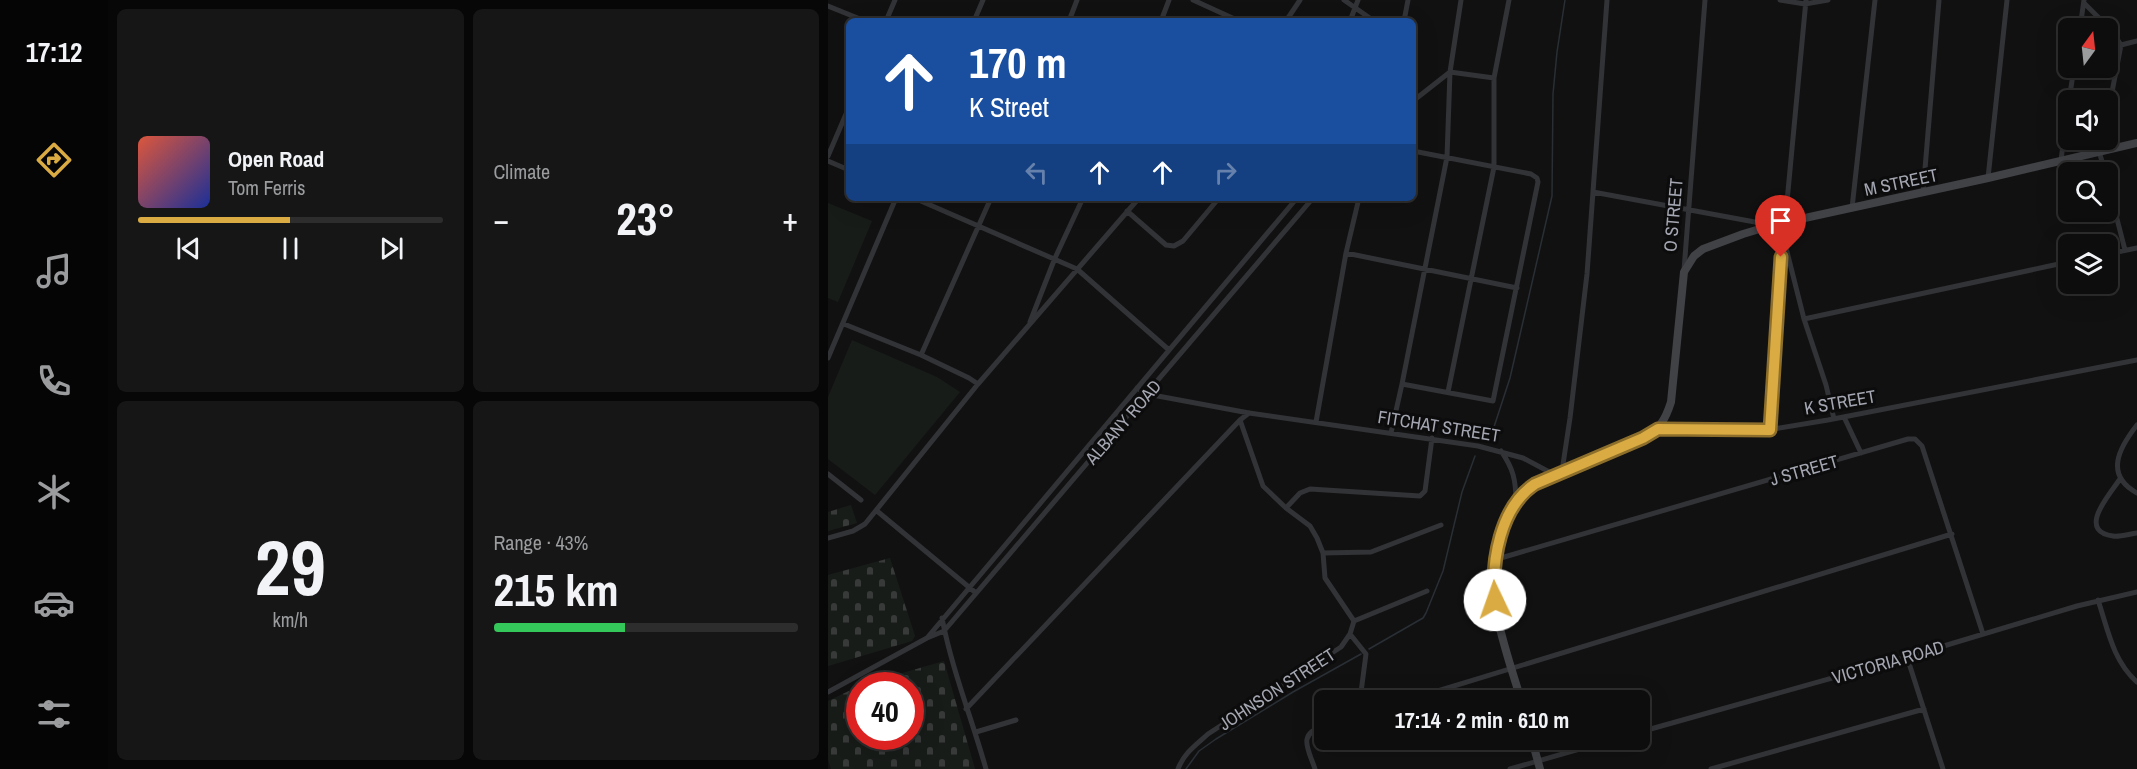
<!DOCTYPE html>
<html lang="en">
<head>
<meta charset="utf-8">
<style>
	body { margin:0; font-family:"Archivo Narrow",sans-serif; background:#161617; color:#f1f3f6; height:100vh; display:flex; flex-direction:column; font-size:22px; white-space:nowrap }
	* { box-sizing:border-box; margin:0 }
	p { font-size:20px; color:#9a9c9e }
	.icon { flex:none; width:33px; height:33px; fill:none; stroke:currentColor; stroke-width:2; stroke-linecap:round; stroke-linejoin:round }
	.map { position:relative; flex:1; overflow:hidden }
	.side { display:flex; flex-direction:column; gap:9px; padding:9px; background:#070708; width:720px }
	.side>* { flex:none }
	.top-card { position:absolute; left:18px; top:18px; width:570px; height:183px; border-radius:9px; box-shadow:0 6px 24px #0002,0 0 0 2px #2d2d2e; background:#1a4fa0; color:#fff; overflow:hidden }
	.needle { width:39px; rotate:15deg }
	.tools { position:absolute; left:1230px; top:18px; display:grid; gap:12px }
	.tools a { display:grid; place-items:center; width:60px; height:60px; border-radius:9px; background:#0d0d0e; box-shadow:0 6px 24px #0002,0 0 0 2px #2d2d2e; font-size:30px }
	.speed { position:absolute; left:18px; top:672px; display:flex; gap:12px; font-size:30px; font-weight:700; text-align:center }
	.speed>* { display:grid; place-content:center; width:78px; height:78px; border-radius:50%; background:#0d0d0e; box-shadow:0 6px 24px #0002,0 0 0 2px #2d2d2e; line-height:1 }
	.speed .limit { border:9px solid #d22; background:#fff; color:#111 }
	.pin { position:absolute; display:grid; place-items:center; width:51px; height:51px; color:#fff; margin:-62px -26px; border-radius:50% 50% 50% 0; rotate:-45deg; box-shadow:0 0 6px #0007 }
	.pin .icon { rotate:45deg }
	.me { position:absolute; width:66px; margin:-33px; rotate:357deg; stroke-linejoin:round; filter:drop-shadow(0 0 4px #0008) }
	.turn { display:flex; align-items:center; gap:21px; height:126px; padding:0 24px; font-size:27px }
	.turn .icon { width:78px; height:78px; stroke-width:2.5 }
	.turn b { display:block; font-size:42px; line-height:51px }
	.lanes { display:flex; align-items:center; height:57px; padding:0 24px; background:#0003; justify-content:center; gap:30px; direction:ltr }
	.lanes .off { opacity:.35 }
	.big { font-size:45px; font-weight:700; line-height:1.1 }
	.side .card { flex:1; display:flex; flex-direction:column; justify-content:center; gap:9px; min-width:0; padding:0 21px; border-radius:9px; background:#161617 }
	.side .dial { align-items:center; gap:0 }
	.dial b { font-size:78px; line-height:1 }
	.song { display:flex; align-items:center; gap:18px }
	.cover { width:72px; height:72px; border-radius:9px; background:linear-gradient(135deg,hsl(10 70% 55%),hsl(230 70% 35%)) }
	.played { height:6px; border-radius:3px; background:linear-gradient(90deg,#d9ab42 50%,#2d2d2e 50%) }
	.keys { display:flex; justify-content:space-around; direction:ltr }
	.heat { display:flex; justify-content:space-between; align-items:center; font-size:33px; direction:ltr }
	.charge { height:9px; border-radius:4px; background:linear-gradient(90deg,#34c759 43%,#2d2d2e 0) }
	.side .tiles { flex:1; display:grid; gap:9px; grid-template-columns:repeat(2,1fr) }
	.trip { position:absolute; left:486px; top:690px; width:336px; height:60px; border-radius:9px; background:#0d0d0e; box-shadow:0 6px 24px #0002,0 0 0 2px #2d2d2e; font-weight:700; line-height:60px; text-align:center }
	main { display:flex; flex:1; min-height:0 }
	.dock { display:flex; flex-direction:column; width:108px; justify-content:space-around; align-items:center; background:#050506; color:#9a9c9e }
	.dock .icon { width:42px; height:42px }
	.dock .selected { color:#d9ab42 }
	.dock b { font-size:27px; color:#f1f3f6 }
	.map>svg:first-child { display:block }
	.cemetery { fill:url(#cemetery-stones) }
	.pitch { fill:#181c19 }
	.lines { fill:none; stroke-linecap:round; stroke-linejoin:round }
	.stream { stroke:#292f34; stroke-width:1.5 }
	.street { stroke:#323336; stroke-width:5 }
	.secondary { stroke:#414246; stroke-width:8 }
	.route-casing { stroke:#8d6f2b; stroke-width:15 }
	.route { stroke:#d9ab42; stroke-width:10 }
	.labels { text-anchor:middle; dominant-baseline:central; stroke-width:6; stroke-linejoin:round; paint-order:stroke }
	.street-label { font-size:18px; fill:#a4a7b1; stroke:#0c0c0d }
</style>
</head>
<body>
<main>
<nav class="dock">
<b>17:12</b>
<svg class="icon selected" aria-label="directions" viewBox="0 0 24 24"><path d="M12 3l9 9-9 9-9-9zM9 14v-3h6M13 9l2 2-2 2"/></svg>
<svg class="icon" aria-label="music" viewBox="0 0 24 24"><path d="M9 18V5l10-2v13"/><circle cx="6" cy="18" r="3"/><circle cx="16" cy="16" r="3"/></svg>
<svg class="icon" aria-label="phone" viewBox="0 0 24 24"><path d="M5 4h4l2 5-3 2q2 4 5 5l2-3 5 2v4C11 20 4 13 5 4z"/></svg>
<svg class="icon" aria-label="climate" viewBox="0 0 24 24"><path d="M12 3v18M4 7l16 10M4 17L20 7"/></svg>
<svg class="icon" aria-label="car" viewBox="0 0 24 24"><path d="M5 17H2v-5l4-1 3-4h7l3 4 3 1v5h-3M9 17h6M6 11h13"/><circle cx="7" cy="17" r="2"/><circle cx="17" cy="17" r="2"/></svg>
<svg class="icon" aria-label="filters" viewBox="0 0 24 24"><path d="M4 7h16M4 17h16"/><circle cx="9" cy="7" r="2"/><circle cx="15" cy="17" r="2"/></svg>
</nav>
<section class="side">
<div class="tiles">
<div class="card">
<div class="song"><i class="cover"></i><div><b>Open Road</b><p>Tom Ferris</p></div></div>
<div class="played"></div>
<div class="keys"><svg class="icon" aria-label="previous" viewBox="0 0 24 24"><path d="M18 5L8 12l10 7zM5 5v14"/></svg><svg class="icon" aria-label="pause" viewBox="0 0 24 24"><path d="M8 5v14M16 5v14"/></svg><svg class="icon" aria-label="next" viewBox="0 0 24 24"><path d="M6 5l10 7-10 7zM19 5v14"/></svg></div>
</div>
<div class="card"><p>Climate</p>
<div class="heat"><a>−</a><b class="big">23°</b><a>+</a></div>
</div>
<div class="card dial"><b>29</b><p>km/h</p></div>
<div class="card"><p>Range · 43%</p><b class="big">215 km</b><div class="charge"></div></div>
</div>
</section>
<div class="map">
<svg width="1309" height="769" viewBox="0 0 1309 769">
	<defs>
		<pattern id="cemetery-stones" width="16" height="16" patternUnits="userSpaceOnUse" patternTransform="scale(1.5)"><rect width="16" height="16" fill="#181c19"/><path d="M2 7V4a2 2 0 0 1 4 0v3zM10 15v-3a2 2 0 0 1 4 0v3z" fill="#373a38"/></pattern>
	</defs>
	<rect width="100%" height="100%" fill="#111112"/>
	<path class="cemetery" d="M23,505l6,18 -29,8v-19z
		M62,558l25,78 -3,5 -84,25v-91z
		M116,661l31,108h-144l-3,-10v-58l31,-15 1,50h50v-50l-49,-1z"/>
	<path class="pitch" d="M0,203l44,18 -34,81 -10,-4z
		M24,340l85,37 23,15 -85,103 -47,-36v-62z"/>
	<g class="lines">
		<path class="stream" d="M663,436l19,-58 42,-182 1,-102 4,-42 8,-52
			M541,649l54,-31 3,-5 17,-42 19,-79 13,-36
			M358,769l13,-18 17,-12 77,-47 68,-38"/>
		<path class="street" d="M365,0l46,21
			M516,0l30,21
			M952,0l25,4 23,-4
			M1256,3l28,28 9,14 -13,68
			M0,6l37,15
			M58,21l9,-21
			M146,21l9,-21
			M241,21l8,-21
			M333,21l8,-21
			M458,21l14,-21
			M522,21l8,-21
			M576,21l4,-21
			M1252,28l4,-28
			M1293,45l16,-4
			M1241,100l5,-32
			M585,101l37,-29 44,6
			M1274,140l-3,11 6,21
			M0,156l21,-49
			M1233,160l7,-53
			M0,161l21,9
			M1160,178l19,-178
			M1280,184l17,66
			M765,192l178,33
			M1095,193l16,-193
			M86,198l163,71 92,81
			M1024,208l23,-208
			M299,211l39,34 8,1 9,-5 36,-43
			M957,223l21,-223
			M952,224l24,95 22,66 8,34
			M518,253l171,35
			M1280,254l29,-6
			M856,270l21,-270
			M976,319l264,-57
			M202,322l25,-64 28,-60
			M16,324l77,31 48,23 9,6
			M93,355l70,-157
			M0,358l68,-160
			M574,384l91,17 45,-219 -1,-4 -6,-4 -118,-23
			M309,388l10,6 102,19 229,33 45,12 32,17
			M620,392l46,-225v-89l15,-78
			M1016,417l17,36
			M488,422l30,-169 13,-55
			M1309,425c-18,23 -33,50 0,68
			M830,429l109,1 61,-10 309,-60
			M942,430l7,-130 5,-59
			M563,433l11,-49 45,-227 3,-85 11,-72
			M673,451c12,17 15,29 15,51
			M734,471l8,-53 17,-144 20,-274
			M0,474l33,26
			M1292,479c-10,15 -44,52 -7,57 7,1 16,-2 24,-3
			M458,508l14,-15 10,-4 110,7 5,-5 7,-53
			M49,511l99,82
			M0,538l25,-7 12,-7 113,-140 161,-186
			M495,553l48,-1 70,-27
			M666,560l414,-121h7l7,7 61,188
			M1270,600c10,30 15,61 39,82
			M114,618c10,52 30,101 44,151
			M526,621l73,-30
			M522,634l16,20 -6,46
			M99,638l370,-440
			M1079,657l36,112
			M0,692l99,-54 17,-7 369,-433
			M580,700l544,-166
			M138,709l274,-289 9,-7
			M148,732l40,-12
			M812,732l267,-75 170,-51 60,-14
			M350,769c6,-16 18,-24 30,-35l133,-87 9,-13 4,-13 -29,-43 -2,-25 -6,-15 -7,-12 -24,-18 -23,-22 -23,-66
			M487,769c-7,-21 -18,-35 9,-43
			M682,769l101,-29
			M883,769l213,-60"/>
		<path class="secondary" d="M693,700c-11,-37 -35,-102 -27,-141 2,-9 6,-17 9,-26 6,-21 14,-37 32,-49l108,-46c17,-10 22,-17 28,-36l13,-130 10,-16 9,-7 40,-15 30,-9 215,-47 149,-35
			M704,740l8,29"/>
	</g>
	<g class="lines">
		<g class="route-casing">
			<path id="route" d="M667,600c-4,-38 5,-93 40,-116l108,-46 15,-9 112,1 11,-173"/>
		</g>
		<use href="#route" class="route"/>
	</g>
	<g class="labels">
		<g class="street-label">
			<text transform="translate(1073 182) rotate(-12)">M STREET</text>
			<text transform="translate(845 215) rotate(-85)">O STREET</text>
			<text transform="translate(1012 402) rotate(-10)">K STREET</text>
			<text transform="translate(295 422) rotate(-49)">ALBANY ROAD</text>
			<text transform="translate(611 426) rotate(9)">FITCHAT STREET</text>
			<text transform="translate(976 470) rotate(-16)">J STREET</text>
			<text transform="translate(1060 662) rotate(-16)">VICTORIA ROAD</text>
			<text transform="translate(449 689) rotate(-33)">JOHNSON STREET</text>
		</g>
	</g>
</svg>
<div class="tools">
<a><svg class="needle" viewBox="-14 -14 28 28"><path d="M0-13l5 13h-10z" fill="#e53935"/><path d="M0 13l5-13h-10z" fill="#9a9c9e"/></svg></a>
<a><svg class="icon" aria-label="sound" viewBox="0 0 24 24"><path d="M4 9h4l5-4v14l-5-4H4zM17 9q2 3 0 6"/></svg></a>
<a><svg class="icon" aria-label="search" viewBox="0 0 24 24"><circle cx="10" cy="10" r="6"/><path d="M15 15l6 6"/></svg></a>
<a><svg class="icon" aria-label="layers" viewBox="0 0 24 24"><path d="M12 4l9 5-9 5-9-5zM3 14l9 5 9-5"/></svg></a>
</div>
<div class="speed"><div class="limit">40</div></div>
<div class="pin" style="left:953px;top:257px;background:#d93025"><svg class="icon" aria-label="arrive" viewBox="0 0 24 24"><path d="M6 21V4h12l-3 4 3 4H6"/></svg></div>
<svg class="me" style="left:667px;top:600px" viewBox="-20 -20 40 40"><circle r="19" fill="#fff"/><path d="M0-13L10 11 0 6-10 11z" fill="#d9ab42"/></svg>
<div class="trip">17:14 · 2 min · 610 m</div>
<div class="top-card">
<div class="turn"><svg class="icon" aria-label="ahead" viewBox="0 0 24 24"><path d="M12 20V5M6 11l6-6 6 6"/></svg><div><b>170 m</b>K Street</div></div>
<div class="lanes"><svg class="icon off" aria-label="left" viewBox="0 0 24 24"><path d="M17 20v-9H6M10 6l-5 5 5 5"/></svg><svg class="icon" aria-label="ahead" viewBox="0 0 24 24"><path d="M12 20V5M6 11l6-6 6 6"/></svg><svg class="icon" aria-label="ahead" viewBox="0 0 24 24"><path d="M12 20V5M6 11l6-6 6 6"/></svg><svg class="icon off" aria-label="right" viewBox="0 0 24 24"><path d="M7 20v-9h11M14 6l5 5-5 5"/></svg></div>
</div>
</div>
</main>
</body>
</html>
